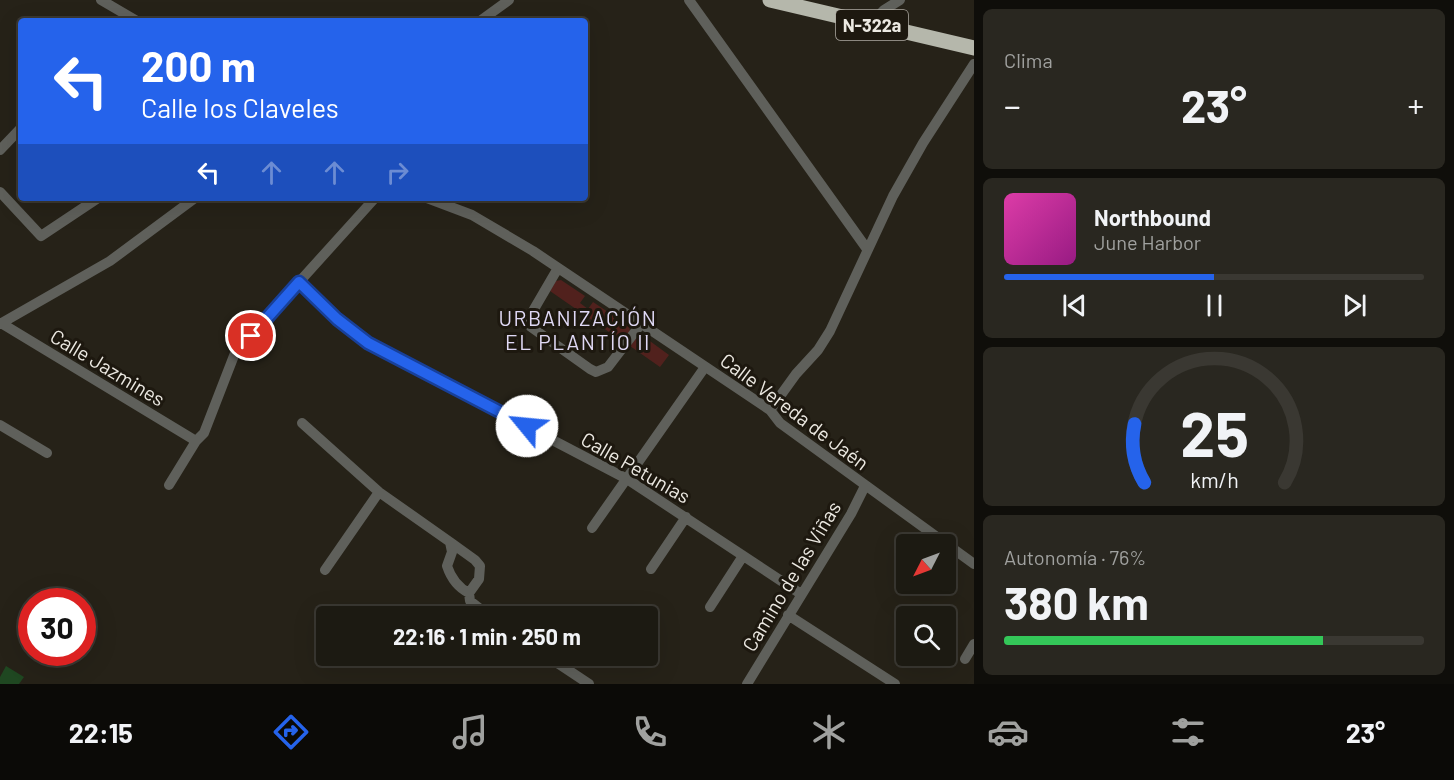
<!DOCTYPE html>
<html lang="es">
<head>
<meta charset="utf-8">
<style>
	body { margin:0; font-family:Barlow,sans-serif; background:#292720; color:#f1f3f6; height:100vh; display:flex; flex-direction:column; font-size:22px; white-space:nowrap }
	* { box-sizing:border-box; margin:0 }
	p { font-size:20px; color:#a0a19f }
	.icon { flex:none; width:33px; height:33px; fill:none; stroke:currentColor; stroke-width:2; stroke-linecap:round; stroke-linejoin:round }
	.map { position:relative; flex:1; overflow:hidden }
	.sheet { display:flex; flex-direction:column; gap:9px; padding:9px; background:#0f0e0a; width:480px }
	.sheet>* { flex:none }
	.guide { position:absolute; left:18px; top:18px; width:570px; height:183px; border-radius:6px; box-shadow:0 6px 24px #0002,0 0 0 2px #3a3832; background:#2563eb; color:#fff; overflow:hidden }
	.needle { width:39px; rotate:228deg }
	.tools { position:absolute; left:896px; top:534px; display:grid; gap:12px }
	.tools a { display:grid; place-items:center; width:60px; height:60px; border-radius:6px; background:#1c1a12; box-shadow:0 6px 24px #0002,0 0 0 2px #3a3832; font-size:30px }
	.speed { position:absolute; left:18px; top:588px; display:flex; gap:12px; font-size:30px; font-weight:700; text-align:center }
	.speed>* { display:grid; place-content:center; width:78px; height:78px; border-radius:50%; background:#1c1a12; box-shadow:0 6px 24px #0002,0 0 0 2px #3a3832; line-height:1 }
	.speed .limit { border:9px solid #d22; background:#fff; color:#111 }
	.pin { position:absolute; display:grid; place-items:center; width:51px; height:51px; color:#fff; margin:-26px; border:3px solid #fff; border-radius:50%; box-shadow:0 2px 6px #0007 }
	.me { position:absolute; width:66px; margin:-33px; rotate:298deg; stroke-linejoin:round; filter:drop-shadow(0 0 4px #0008) }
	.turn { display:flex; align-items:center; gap:21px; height:126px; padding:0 24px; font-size:27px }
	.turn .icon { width:78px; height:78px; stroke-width:2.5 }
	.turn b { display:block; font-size:42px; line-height:51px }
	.lanes { display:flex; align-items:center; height:57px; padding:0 24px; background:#0003; justify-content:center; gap:30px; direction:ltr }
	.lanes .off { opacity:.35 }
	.big { font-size:45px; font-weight:700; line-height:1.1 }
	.sheet .tile { flex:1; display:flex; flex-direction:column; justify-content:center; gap:9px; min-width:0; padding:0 21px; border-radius:9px; background:#292720 }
	.sheet .dial { align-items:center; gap:0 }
	.dial svg { height:156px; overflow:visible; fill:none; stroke:#3a3832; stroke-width:7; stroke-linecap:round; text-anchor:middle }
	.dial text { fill:#f1f3f6; stroke:none }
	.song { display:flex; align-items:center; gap:18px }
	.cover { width:72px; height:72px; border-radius:9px; background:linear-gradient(135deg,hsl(320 70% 55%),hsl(310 70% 35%)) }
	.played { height:6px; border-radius:3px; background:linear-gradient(90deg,#2563eb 50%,#3a3832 50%) }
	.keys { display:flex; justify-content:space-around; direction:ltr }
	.heat { display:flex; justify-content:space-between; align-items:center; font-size:33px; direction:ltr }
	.charge { height:9px; border-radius:4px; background:linear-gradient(90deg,#34c759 76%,#3a3832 0) }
	.trip { position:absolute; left:316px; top:606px; width:342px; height:60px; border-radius:6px; background:#1c1a12; box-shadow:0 6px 24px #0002,0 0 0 2px #3a3832; font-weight:700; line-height:60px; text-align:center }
	.tab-bar { display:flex; height:96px; justify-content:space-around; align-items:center; background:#0b0a07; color:#a0a19f }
	.tab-bar .icon { width:42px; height:42px }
	.tab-bar .active { color:#2563eb }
	.tab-bar b { font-size:27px; color:#f1f3f6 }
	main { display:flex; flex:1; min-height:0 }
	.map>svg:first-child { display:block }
	.green { fill:#51211d }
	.water { fill:#1f4721 }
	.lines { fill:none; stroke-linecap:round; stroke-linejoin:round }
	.minor { stroke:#5f605b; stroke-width:10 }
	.highway { stroke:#b5b7ab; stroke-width:15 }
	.route-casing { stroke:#184099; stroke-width:15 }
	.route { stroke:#2563eb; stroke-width:10 }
	.labels { text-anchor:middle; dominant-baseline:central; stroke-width:6; stroke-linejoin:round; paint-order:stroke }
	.shield { fill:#1d180f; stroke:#aeaaa3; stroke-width:1.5 }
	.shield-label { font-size:18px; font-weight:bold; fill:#ece9e2 }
	.street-label { font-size:20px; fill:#ece9e2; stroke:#1d180f }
	.neighbourhood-label { font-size:21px; letter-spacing:1.5px; fill:#e0d9f5; stroke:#1d180f }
</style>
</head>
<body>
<main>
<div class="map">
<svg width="974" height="684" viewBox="0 0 974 684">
	<rect width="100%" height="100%" fill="#262218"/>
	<path class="green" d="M561,280l24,16 -5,7 8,6 5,-7 36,24 1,5 -8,10 -72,-50 6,-10z
		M638,336h5l26,19 -9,12 -30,-21z"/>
	<path class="water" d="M6,666l18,11 -5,7h-19v-7z"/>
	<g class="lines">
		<path class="minor" d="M101,0l36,21
			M689,0l178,249
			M480,21l29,-21
			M870,25l14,-15 16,-10
			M0,150l21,-22
			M0,192l41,44 57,-38
			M427,198l45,17 61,36 237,159 10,13 194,141
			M558,268l-28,48 1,11 59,42 6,3 12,-5 33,-43
			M299,282l38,37 30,24 260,136 174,115
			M1,323l195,118
			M0,324l110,-63 85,-63
			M770,410l26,-36 22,-24 12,-19 63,-135 30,-53 51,-79
			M302,423l77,69 71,50 2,10 -5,14c4,12 10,21 22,27l1,8 19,15
			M0,425l47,28
			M169,485l27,-44 8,-8 31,-80 140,-155
			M592,528l113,-161
			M450,542l25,18 5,6 -1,13 -10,14
			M651,569l35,-52
			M325,570l54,-78
			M710,607l33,-51
			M788,615l107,69
			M547,656l42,28
			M965,659l9,-15
			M747,684l104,-170 14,-28"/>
		<path class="highway" d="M770,0l204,48"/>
	</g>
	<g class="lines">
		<g class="route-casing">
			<path id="route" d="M251,336l48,-54 38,37 31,24 159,83"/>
		</g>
		<use href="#route" class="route"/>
	</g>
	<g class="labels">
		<rect class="shield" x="836" y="10" width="72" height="30" rx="4.5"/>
		<g class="shield-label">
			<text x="872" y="25">N-322a</text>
		</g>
		<g class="street-label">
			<text transform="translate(108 367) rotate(31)">Calle Jazmines</text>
			<text transform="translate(795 411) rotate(37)">Calle Vereda de Jaén</text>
			<text transform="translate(636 467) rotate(30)">Calle Petunias</text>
			<text transform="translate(791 576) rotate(-59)">Camino de las Viñas</text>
		</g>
		<g class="neighbourhood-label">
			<text x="578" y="317">URBANIZACIÓN<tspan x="578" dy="24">EL PLANTÍO II</tspan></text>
		</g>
	</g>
</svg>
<div class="tools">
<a><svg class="needle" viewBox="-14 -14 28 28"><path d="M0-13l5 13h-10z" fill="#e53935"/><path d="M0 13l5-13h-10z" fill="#a0a19f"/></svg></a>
<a><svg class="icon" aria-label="search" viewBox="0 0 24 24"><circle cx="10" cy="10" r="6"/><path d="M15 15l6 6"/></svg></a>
</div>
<div class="speed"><div class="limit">30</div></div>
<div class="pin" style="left:251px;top:336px;background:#d93025"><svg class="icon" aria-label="arrive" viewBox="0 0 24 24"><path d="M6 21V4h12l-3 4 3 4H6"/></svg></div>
<svg class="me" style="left:527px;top:426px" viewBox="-20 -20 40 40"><circle r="19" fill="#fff"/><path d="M0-13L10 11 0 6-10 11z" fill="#2563eb"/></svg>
<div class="trip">22:16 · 1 min · 250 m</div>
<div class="guide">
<div class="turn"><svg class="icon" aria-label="left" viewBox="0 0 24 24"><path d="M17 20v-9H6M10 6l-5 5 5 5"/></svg><div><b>200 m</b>Calle los Claveles</div></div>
<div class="lanes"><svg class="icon" aria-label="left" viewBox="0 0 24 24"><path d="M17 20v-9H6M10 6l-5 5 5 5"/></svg><svg class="icon off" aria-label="ahead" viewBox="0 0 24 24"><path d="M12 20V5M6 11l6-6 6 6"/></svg><svg class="icon off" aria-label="ahead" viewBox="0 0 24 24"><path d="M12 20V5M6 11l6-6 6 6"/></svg><svg class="icon off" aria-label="right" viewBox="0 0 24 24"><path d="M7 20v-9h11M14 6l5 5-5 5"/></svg></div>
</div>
</div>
<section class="sheet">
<div class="tile"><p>Clima</p>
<div class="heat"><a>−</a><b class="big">23°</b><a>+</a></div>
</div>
<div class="tile">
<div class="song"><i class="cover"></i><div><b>Northbound</b><p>June Harbor</p></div></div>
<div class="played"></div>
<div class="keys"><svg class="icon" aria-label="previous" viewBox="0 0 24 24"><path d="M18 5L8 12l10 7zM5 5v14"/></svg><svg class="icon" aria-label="pause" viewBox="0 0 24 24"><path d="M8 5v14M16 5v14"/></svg><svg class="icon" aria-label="next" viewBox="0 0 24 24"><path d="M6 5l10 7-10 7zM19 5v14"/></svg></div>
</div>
<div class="tile dial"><svg viewBox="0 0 100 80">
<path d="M14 69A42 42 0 1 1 86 69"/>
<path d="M14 69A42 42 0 0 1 9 39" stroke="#2563eb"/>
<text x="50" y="56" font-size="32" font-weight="700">25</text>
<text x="50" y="72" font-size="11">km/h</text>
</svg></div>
<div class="tile"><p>Autonomía · 76%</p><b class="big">380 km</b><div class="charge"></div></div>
</section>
</main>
<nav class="tab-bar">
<b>22:15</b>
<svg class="icon active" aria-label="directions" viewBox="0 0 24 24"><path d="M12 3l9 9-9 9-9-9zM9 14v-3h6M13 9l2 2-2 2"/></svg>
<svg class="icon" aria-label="music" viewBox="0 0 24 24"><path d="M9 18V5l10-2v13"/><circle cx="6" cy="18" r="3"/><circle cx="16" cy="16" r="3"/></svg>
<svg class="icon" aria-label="phone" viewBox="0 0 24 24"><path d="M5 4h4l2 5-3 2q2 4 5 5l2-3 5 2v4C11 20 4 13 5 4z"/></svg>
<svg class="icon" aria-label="climate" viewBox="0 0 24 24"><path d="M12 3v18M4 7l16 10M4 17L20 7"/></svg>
<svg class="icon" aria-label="car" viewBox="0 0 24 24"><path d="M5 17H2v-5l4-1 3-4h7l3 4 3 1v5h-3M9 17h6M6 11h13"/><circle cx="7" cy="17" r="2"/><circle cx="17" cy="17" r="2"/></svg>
<svg class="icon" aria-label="filters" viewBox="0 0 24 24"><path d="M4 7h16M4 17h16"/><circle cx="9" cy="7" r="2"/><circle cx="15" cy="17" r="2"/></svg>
<b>23°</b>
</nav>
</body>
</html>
